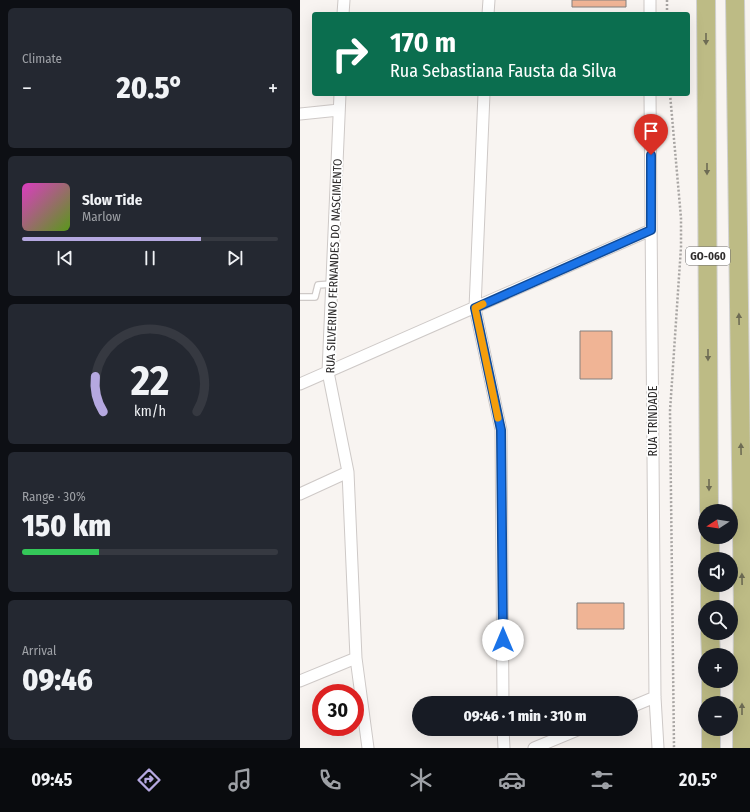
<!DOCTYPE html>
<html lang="en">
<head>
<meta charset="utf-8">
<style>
	body { margin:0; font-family:"Fira Sans Condensed",sans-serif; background:#242831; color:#f1f3f6; height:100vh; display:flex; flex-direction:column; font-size:15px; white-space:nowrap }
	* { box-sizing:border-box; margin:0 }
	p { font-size:13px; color:#9ea1a6 }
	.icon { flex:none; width:22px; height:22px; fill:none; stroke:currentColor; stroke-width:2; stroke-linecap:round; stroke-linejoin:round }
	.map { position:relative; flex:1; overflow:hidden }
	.details { display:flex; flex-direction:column; gap:8px; padding:8px; background:#0d0f14; width:300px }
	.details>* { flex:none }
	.top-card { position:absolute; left:12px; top:12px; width:378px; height:84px; border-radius:4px; box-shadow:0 4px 16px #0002; background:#0b6e4f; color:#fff; overflow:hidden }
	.needle { width:26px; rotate:258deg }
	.fabs { position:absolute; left:398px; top:504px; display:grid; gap:8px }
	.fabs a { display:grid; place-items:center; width:40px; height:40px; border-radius:50%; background:#171b24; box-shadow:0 4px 16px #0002; font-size:20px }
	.speed { position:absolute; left:12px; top:684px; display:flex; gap:8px; font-size:20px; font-weight:700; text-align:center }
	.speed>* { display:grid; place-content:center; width:52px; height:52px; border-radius:50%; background:#171b24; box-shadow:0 4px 16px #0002; line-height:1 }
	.speed .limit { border:6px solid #d22; background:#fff; color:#111 }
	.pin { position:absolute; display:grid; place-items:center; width:34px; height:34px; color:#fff; margin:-41px -17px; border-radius:50% 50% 50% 0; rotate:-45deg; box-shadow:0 0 4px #0007 }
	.pin .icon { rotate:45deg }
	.me { position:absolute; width:44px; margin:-22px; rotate:0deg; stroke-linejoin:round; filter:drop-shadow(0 0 3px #0008) }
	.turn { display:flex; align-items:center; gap:14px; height:84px; padding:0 12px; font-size:18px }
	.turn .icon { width:52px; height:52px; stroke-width:2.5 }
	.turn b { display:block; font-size:28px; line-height:34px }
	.big { font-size:30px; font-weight:800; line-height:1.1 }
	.details .widget { flex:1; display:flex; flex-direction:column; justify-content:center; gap:6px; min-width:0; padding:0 14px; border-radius:6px; background:#242831 }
	.details .dial { align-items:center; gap:0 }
	.dial svg { height:104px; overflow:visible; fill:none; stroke:#363941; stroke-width:7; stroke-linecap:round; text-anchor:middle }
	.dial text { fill:#f1f3f6; stroke:none }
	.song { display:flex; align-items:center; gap:12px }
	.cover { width:48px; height:48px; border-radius:6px; background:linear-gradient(135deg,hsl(310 70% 55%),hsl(90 70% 35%)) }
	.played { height:4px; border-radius:2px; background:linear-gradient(90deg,#b5a8e0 70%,#363941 70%) }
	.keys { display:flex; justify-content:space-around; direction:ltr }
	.heat { display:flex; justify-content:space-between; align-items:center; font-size:22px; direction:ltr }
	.charge { height:6px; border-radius:3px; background:linear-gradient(90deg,#34c759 30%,#363941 0) }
	.trip { position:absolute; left:112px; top:696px; width:226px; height:40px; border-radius:20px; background:#171b24; box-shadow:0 4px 16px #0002; font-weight:800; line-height:40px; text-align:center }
	.tab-bar { display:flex; height:64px; justify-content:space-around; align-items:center; background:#090b0e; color:#9ea1a6 }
	.tab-bar .icon { width:28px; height:28px }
	.tab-bar .selected { color:#b5a8e0 }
	.tab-bar b { font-size:18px; color:#f1f3f6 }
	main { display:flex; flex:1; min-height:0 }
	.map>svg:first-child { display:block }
	.building { fill:#f0b495; stroke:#84807e }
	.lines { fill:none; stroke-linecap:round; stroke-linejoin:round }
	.lane-casing { stroke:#cec9c7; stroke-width:8 }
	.street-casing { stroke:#cec9c7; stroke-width:13 }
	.primary-casing { stroke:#d1d1d1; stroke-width:20 }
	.path { stroke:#a8a5a3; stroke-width:2.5; stroke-dasharray:2 2; stroke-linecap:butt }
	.lane { stroke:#fff; stroke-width:5.5 }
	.street { stroke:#fff; stroke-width:11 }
	.primary { stroke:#bdbb85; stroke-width:18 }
	.oneway { fill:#6e6c54 }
	.route-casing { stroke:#114b97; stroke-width:10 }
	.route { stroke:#1a73e8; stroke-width:7 }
	.slow { stroke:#f59e0b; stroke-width:7 }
	.labels { text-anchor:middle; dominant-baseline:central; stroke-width:3.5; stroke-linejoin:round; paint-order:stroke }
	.shield { fill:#fff; stroke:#6d6b6b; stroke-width:1 }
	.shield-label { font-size:11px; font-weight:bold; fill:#2e2c2c }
	.street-label { font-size:12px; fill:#2e2c2c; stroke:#fff }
</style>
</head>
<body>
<main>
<section class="details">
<div class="widget"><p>Climate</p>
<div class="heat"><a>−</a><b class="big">20.5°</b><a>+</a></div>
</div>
<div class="widget">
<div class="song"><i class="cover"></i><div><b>Slow Tide</b><p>Marlow</p></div></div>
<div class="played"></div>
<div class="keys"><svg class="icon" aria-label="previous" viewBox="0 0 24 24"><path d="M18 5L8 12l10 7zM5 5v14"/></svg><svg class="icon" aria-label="pause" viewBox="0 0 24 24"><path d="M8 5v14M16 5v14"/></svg><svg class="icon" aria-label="next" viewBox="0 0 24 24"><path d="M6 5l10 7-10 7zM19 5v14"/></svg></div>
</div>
<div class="widget dial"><svg viewBox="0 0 100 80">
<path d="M14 69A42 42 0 1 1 86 69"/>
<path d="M14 69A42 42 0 0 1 8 42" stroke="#b5a8e0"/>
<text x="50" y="56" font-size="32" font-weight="700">22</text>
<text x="50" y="72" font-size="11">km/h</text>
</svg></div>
<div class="widget"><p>Range · 30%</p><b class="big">150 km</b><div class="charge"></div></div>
<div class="widget"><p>Arrival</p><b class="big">09:46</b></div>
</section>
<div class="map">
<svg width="450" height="748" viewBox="0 0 450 748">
	<rect width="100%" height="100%" fill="#f8f4f1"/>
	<path class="building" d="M272,0h54v7h-54z
		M280,331h32v48h-32z
		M277,603h47v26h-47z"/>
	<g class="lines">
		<g class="lane-casing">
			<path id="lane" d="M0,297h15l3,-12 14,-1"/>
		</g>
		<g class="street-casing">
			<path id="street" d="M350,0v14
				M43,14l1,-14
				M188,14l1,-14
				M40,94l-12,278 20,100 8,186 12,90
				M184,94l-9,214 26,122 2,273
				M350,94l5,603 3,51
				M0,114l39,-4
				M0,384l351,-154
				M0,494l48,-22
				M0,681l56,-23
				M331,707l24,-10
				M203,729l1,19
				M234,748l46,-19"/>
		</g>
		<g class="primary-casing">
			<path id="primary" d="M406,0l3,511
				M435,0l8,611 -1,137
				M410,537v22
				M410,585v22
				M410,633l1,22
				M411,681v22
				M411,729v19"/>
		</g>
		<path class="path" d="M367,0v14
			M370,94l11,124v29l-11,164 4,337"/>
		<use href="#lane" class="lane"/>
		<use href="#street" class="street"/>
		<use href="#primary" class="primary"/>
	</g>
	<defs><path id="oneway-solid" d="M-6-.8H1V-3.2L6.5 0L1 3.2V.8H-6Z"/></defs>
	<g class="oneway">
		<use href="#oneway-solid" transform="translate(406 39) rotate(90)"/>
		<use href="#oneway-solid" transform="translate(407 169) rotate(90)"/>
		<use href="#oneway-solid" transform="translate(439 319) rotate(-91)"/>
		<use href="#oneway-solid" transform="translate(408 355) rotate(90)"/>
		<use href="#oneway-solid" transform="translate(441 449) rotate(-91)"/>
		<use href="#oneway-solid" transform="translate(409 485) rotate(90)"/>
		<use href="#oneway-solid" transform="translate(442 579) rotate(-91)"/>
		<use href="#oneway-solid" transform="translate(442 709) rotate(-90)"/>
	</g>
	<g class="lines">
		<g class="route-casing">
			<path id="route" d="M203,640l-2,-210 -26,-122 176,-78v-75"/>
		</g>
		<use href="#route" class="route"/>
		<path class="slow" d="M183,304l-8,4 23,110"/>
	</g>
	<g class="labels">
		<rect class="shield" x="386" y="247" width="44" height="18" rx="3"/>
		<g class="shield-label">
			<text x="408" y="256">GO-060</text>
		</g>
		<g class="street-label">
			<text transform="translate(34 266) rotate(-88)">RUA SILVERINO FERNANDES DO NASCIMENTO</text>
			<text transform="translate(353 421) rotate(-90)">RUA TRINDADE</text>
		</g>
	</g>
</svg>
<div class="fabs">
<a><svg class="needle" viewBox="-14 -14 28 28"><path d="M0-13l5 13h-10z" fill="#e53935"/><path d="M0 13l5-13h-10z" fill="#9ea1a6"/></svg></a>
<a><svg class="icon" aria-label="sound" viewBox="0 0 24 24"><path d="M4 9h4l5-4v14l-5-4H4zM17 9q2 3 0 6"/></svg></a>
<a><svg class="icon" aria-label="search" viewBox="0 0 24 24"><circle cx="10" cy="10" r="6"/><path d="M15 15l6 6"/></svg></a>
<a>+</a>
<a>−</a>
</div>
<div class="speed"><div class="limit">30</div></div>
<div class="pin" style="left:351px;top:155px;background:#d93025"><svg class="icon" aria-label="arrive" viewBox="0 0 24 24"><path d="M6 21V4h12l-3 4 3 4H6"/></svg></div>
<svg class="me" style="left:203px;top:640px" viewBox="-20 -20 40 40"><circle r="19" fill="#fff"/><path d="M0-13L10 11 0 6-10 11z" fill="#1a73e8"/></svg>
<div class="trip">09:46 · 1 min · 310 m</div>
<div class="top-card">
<div class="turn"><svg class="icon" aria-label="right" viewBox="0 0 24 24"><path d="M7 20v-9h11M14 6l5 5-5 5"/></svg><div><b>170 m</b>Rua Sebastiana Fausta da Silva</div></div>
</div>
</div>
</main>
<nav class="tab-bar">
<b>09:45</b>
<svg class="icon selected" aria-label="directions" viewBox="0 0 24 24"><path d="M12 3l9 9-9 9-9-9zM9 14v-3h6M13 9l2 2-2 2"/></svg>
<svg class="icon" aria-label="music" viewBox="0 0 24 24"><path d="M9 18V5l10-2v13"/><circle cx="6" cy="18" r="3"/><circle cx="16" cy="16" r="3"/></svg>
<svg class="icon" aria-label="phone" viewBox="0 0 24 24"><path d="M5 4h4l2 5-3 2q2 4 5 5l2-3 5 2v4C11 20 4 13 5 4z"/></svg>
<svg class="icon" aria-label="climate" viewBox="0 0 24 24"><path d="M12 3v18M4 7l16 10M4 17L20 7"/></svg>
<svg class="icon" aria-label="car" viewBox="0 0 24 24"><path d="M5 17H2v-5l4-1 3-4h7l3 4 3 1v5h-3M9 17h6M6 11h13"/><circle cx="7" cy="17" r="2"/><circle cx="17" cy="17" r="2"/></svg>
<svg class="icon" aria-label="filters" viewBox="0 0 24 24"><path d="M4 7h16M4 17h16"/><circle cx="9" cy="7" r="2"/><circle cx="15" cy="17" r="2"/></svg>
<b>20.5°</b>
</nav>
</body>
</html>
